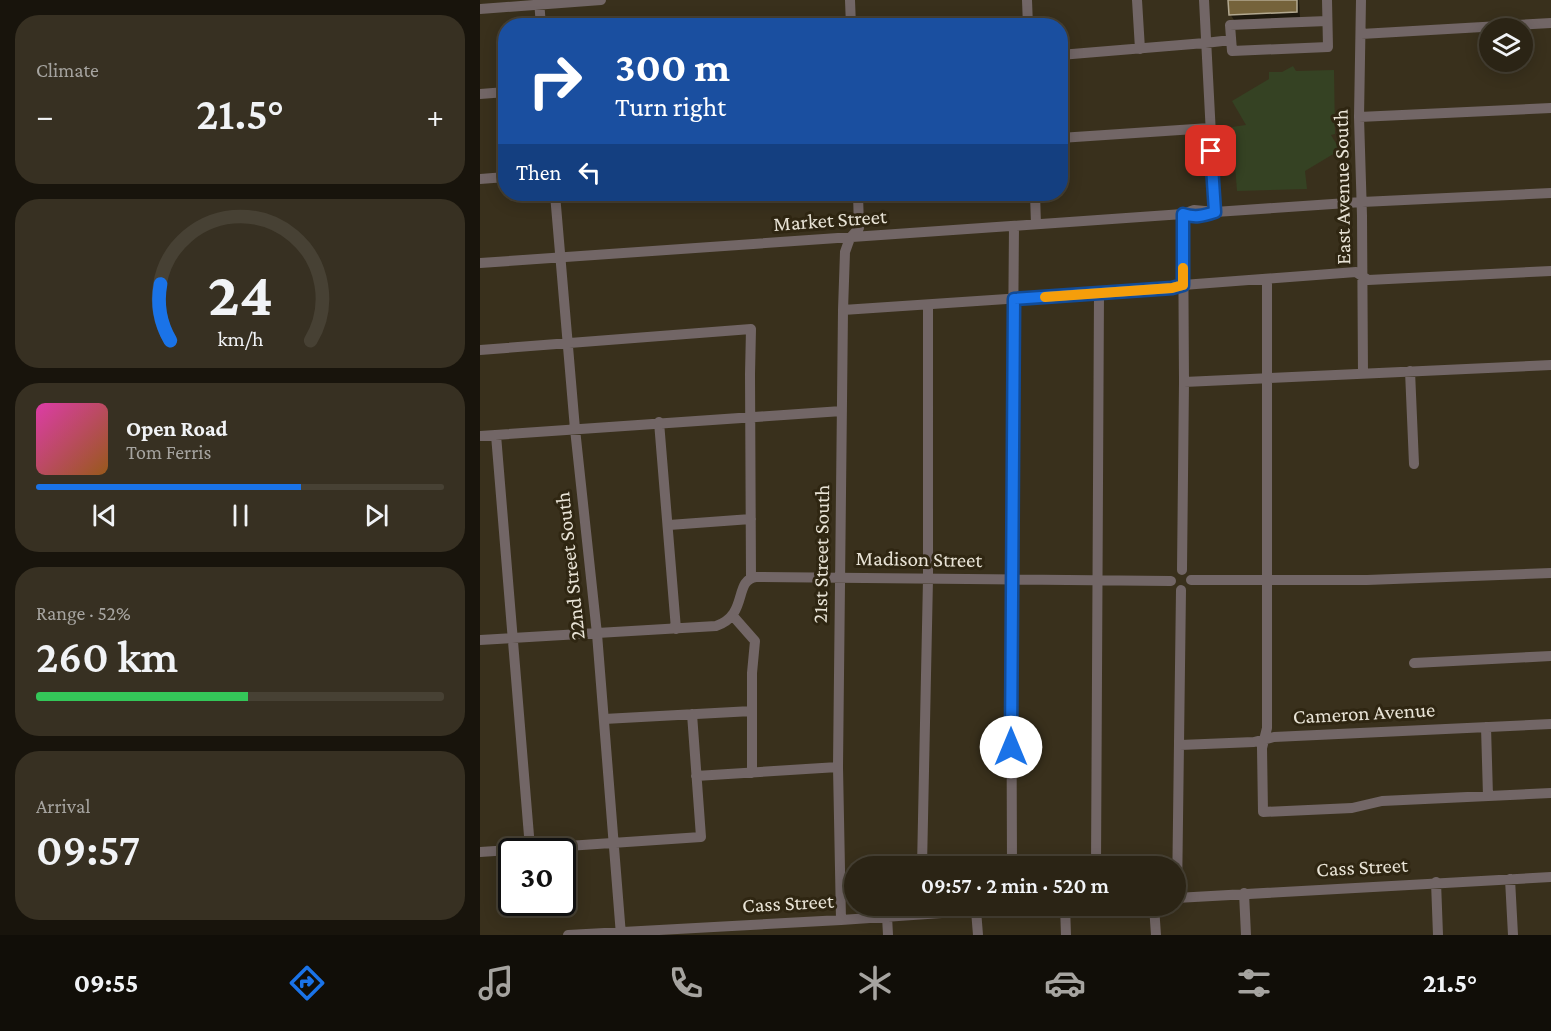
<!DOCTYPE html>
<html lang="en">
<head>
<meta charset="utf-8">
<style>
	body { margin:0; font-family:"Crimson Pro",serif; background:#373022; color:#f1f3f6; height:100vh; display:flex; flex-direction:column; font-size:22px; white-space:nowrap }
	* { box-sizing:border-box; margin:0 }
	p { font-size:20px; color:#a6a4a0 }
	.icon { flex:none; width:33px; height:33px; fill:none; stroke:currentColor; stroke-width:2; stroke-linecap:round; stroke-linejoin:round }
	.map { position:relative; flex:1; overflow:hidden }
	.drawer { display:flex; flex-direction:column; gap:15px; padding:15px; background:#18140c; width:480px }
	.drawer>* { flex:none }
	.banner { position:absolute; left:18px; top:18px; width:570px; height:183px; border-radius:24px; box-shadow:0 3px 15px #0003,0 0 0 2px #474134; background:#1a4fa0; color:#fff; overflow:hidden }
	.tools { position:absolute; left:999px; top:18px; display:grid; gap:12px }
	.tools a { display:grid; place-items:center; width:54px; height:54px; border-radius:50%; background:#2b2415; box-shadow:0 3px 15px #0003,0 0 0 2px #474134; font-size:30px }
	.speed { position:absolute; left:18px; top:838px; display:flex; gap:12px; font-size:30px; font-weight:700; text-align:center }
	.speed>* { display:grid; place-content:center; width:78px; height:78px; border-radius:50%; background:#2b2415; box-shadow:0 3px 15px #0003,0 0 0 2px #474134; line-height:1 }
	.speed .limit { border:3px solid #111; border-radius:9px; background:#fff; color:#111 }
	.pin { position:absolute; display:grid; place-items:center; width:51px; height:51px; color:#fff; margin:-26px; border-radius:12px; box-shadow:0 3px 9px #0006 }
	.me { position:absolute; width:66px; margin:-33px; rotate:0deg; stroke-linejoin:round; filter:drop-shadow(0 0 4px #0008) }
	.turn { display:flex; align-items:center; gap:21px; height:126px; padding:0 18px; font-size:27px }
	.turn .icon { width:78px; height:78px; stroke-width:2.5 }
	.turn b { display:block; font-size:42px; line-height:51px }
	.then { display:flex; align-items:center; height:57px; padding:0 18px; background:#0003; gap:12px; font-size:22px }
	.big { font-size:45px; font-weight:600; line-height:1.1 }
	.drawer .card { flex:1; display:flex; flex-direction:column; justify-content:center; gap:9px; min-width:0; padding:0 21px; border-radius:24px; background:#373022 }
	.drawer .dial { align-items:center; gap:0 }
	.dial svg { height:156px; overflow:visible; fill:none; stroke:#474134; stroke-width:7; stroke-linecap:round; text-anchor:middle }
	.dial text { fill:#f1f3f6; stroke:none }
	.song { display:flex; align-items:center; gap:18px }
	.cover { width:72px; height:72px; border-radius:9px; background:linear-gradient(135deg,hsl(320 70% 55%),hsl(30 70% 35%)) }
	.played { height:6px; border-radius:3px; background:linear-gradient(90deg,#1a73e8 65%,#474134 65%) }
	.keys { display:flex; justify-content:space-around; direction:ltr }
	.heat { display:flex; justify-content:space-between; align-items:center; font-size:33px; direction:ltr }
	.charge { height:9px; border-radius:4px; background:linear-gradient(90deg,#34c759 52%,#474134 0) }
	.trip { position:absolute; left:364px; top:856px; width:342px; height:60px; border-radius:30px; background:#2b2415; box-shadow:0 3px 15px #0003,0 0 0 2px #474134; font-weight:600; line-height:60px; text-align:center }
	.tab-bar { display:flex; height:96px; justify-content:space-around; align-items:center; background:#110e08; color:#a6a4a0 }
	.tab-bar .icon { width:42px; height:42px }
	.tab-bar .on { color:#1a73e8 }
	.tab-bar b { font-size:27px; color:#f1f3f6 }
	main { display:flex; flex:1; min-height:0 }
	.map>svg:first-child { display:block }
	.green { fill:#354223 }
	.shadow { fill:#0007 }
	.building { fill:#75633b; stroke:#b3a991; stroke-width:1.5 }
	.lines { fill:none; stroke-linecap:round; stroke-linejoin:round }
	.minor { stroke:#726666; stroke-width:10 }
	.route-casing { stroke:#114b97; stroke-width:15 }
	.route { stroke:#1a73e8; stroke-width:10 }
	.slow { stroke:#f59e0b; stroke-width:10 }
	.labels { text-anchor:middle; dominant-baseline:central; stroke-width:6; stroke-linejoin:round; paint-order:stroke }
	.street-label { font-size:21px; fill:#e8e3d6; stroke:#2f2612 }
</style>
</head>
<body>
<main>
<section class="drawer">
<div class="card"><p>Climate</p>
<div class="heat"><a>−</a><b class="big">21.5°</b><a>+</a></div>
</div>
<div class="card dial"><svg viewBox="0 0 100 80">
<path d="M14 69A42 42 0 1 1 86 69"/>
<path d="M14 69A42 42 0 0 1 9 40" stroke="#1a73e8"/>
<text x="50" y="56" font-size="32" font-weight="700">24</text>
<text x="50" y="72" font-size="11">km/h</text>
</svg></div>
<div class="card">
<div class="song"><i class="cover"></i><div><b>Open Road</b><p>Tom Ferris</p></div></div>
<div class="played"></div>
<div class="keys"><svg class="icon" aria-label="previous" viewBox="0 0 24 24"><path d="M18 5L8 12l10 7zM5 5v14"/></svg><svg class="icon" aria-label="pause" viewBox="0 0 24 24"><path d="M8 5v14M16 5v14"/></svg><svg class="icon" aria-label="next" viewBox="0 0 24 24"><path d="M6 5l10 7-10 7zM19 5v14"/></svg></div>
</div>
<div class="card"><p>Range · 52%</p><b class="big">260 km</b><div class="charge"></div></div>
<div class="card"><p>Arrival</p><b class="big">09:57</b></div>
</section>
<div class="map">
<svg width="1071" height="935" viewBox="0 0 1071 935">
	<rect width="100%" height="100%" fill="#39301c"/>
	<path class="green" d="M813,66l3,5 38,-1 1,64 -4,1 9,15 -35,21 2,18 -70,2 -5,-64 14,-2 -14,-24 37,-22v-7h13z"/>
	<path class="shadow" d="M749,0h70l1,17 -66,3 -4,-6z"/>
	<path class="building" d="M748,0h69v12l-68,3z"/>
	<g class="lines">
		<path class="minor" d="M59,0l2,26
			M370,0l1,26
			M547,0l1,26
			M657,0l3,49
			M724,0l11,212
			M847,0l1,47 -96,4 -2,-26 97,-4
			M881,0l-2,117 3,99 1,158
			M0,9l121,-9
			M881,34l190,-11
			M580,55l145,-12 26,-3
			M0,94l26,-2
			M879,117l192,-9
			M580,138l150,-10
			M0,179l26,-2
			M75,194l20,235 22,205 24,301
			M555,194l1,30
			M730,214l5,-2 147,-10 189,-9
			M0,263l703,-49 11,-4 21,2
			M787,279v449l-5,20 1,64 89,-4 30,-7 169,-8
			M363,310l329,-22 11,-3 173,-13 12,8 183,-9
			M0,350l271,-21 -1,45 1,204
			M930,371l4,93
			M704,382l367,-17
			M179,422l17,207
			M16,435l34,413
			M0,436l362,-25
			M189,525l82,-6
			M702,570l2,-188 -1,-168
			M711,580h176l184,-7
			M253,616l22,25 -3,32v100
			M0,640l236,-14c33,-11 17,-46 40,-49l415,4
			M934,663l137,-7
			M124,719l148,-8
			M1006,727l2,69
			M700,745l74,-3 20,-5 277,-13
			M216,776l142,-9
			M0,852l221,-15 -9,-123
			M442,867l6,-288v-274
			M532,867l-1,-287 3,-354
			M616,867l3,-574
			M1030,879l3,56
			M956,882l2,53
			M764,893l2,42
			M697,897l4,-307
			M696,898l375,-21
			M585,906l1,29
			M674,906l2,29
			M496,910l2,25
			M407,916l1,19
			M361,920l-3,-153 5,-457 2,-58 5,-14 9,-10 -1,-34
			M88,935l273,-15 204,-14"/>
	</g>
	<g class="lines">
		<g class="route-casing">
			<path id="route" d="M531,747l3,-448 158,-11 11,-3v-71c12,4 20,2 32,-2l-4,-61"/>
		</g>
		<use href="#route" class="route"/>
		<path class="slow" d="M565,297l127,-9 11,-3v-17"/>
	</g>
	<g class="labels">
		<g class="street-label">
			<text transform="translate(862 187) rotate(-91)">East Avenue South</text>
			<text transform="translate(350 220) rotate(-4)">Market Street</text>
			<text transform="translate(341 554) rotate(-89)">21st Street South</text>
			<text transform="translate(439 559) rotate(1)">Madison Street</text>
			<text transform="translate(90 566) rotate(-96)">22nd Street South</text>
			<text transform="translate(884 713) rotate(-3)">Cameron Avenue</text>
			<text transform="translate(882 867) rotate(-3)">Cass Street</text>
			<text transform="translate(308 903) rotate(-3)">Cass Street</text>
		</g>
	</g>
</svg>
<div class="tools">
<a><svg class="icon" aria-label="layers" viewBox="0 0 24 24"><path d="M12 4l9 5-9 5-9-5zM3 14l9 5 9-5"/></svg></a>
</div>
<div class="speed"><div class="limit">30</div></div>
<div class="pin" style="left:731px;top:151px;background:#d93025"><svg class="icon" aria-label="arrive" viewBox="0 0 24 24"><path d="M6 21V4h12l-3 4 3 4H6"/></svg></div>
<svg class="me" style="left:531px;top:747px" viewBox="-20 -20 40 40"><circle r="19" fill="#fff"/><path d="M0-13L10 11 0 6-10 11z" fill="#1a73e8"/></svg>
<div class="trip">09:57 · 2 min · 520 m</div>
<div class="banner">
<div class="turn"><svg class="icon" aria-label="right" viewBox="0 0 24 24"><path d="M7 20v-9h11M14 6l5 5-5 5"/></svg><div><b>300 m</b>Turn right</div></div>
<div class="then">Then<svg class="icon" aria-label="left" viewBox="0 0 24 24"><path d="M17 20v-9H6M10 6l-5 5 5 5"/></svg></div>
</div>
</div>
</main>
<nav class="tab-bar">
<b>09:55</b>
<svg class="icon on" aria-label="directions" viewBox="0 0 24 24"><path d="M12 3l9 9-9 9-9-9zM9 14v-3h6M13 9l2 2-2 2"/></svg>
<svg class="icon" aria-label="music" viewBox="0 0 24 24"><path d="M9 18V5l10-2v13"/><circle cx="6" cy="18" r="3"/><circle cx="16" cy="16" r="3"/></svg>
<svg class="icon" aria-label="phone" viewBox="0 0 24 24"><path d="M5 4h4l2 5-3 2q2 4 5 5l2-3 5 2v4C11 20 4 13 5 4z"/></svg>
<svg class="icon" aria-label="climate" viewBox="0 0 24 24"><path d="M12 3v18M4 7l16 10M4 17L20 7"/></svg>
<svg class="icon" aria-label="car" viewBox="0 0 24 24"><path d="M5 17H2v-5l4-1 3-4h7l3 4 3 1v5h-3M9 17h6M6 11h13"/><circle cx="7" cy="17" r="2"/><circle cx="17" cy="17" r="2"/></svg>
<svg class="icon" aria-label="filters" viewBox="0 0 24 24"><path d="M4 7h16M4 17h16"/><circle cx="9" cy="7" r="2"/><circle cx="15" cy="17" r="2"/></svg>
<b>21.5°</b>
</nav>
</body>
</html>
